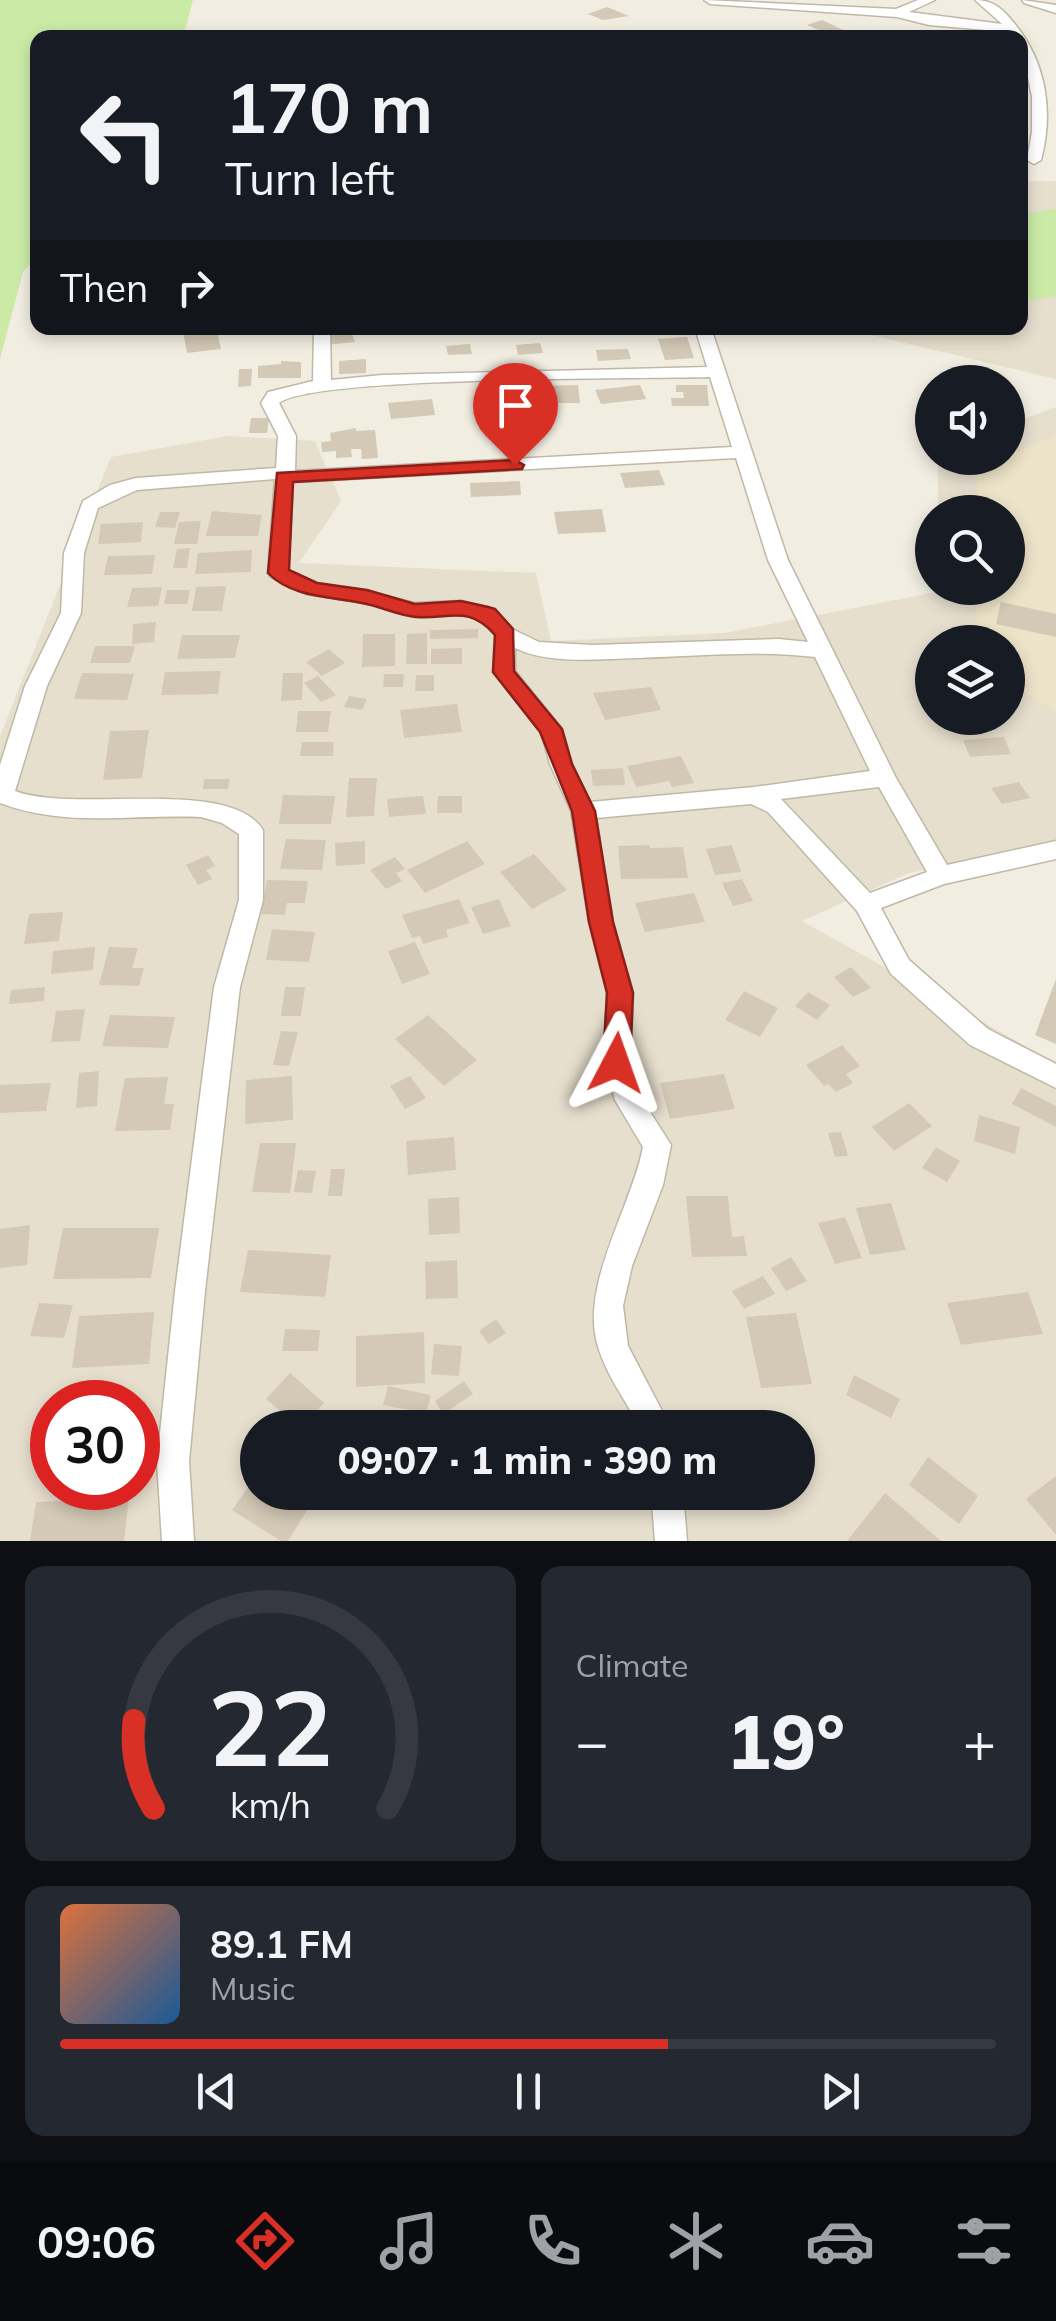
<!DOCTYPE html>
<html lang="en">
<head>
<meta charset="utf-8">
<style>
	body { margin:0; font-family:Mulish,sans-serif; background:#242831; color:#f1f3f6; height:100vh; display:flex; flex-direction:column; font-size:38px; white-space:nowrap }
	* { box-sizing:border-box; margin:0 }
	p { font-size:32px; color:#9ea1a6 }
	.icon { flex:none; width:55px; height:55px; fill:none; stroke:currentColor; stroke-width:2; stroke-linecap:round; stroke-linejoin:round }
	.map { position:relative; height:1541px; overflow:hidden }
	.sheet { display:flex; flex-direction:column; gap:25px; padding:25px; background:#0d0f14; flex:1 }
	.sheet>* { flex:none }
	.guide { position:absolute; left:30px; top:30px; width:998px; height:305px; border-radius:20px; box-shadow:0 5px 15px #0003; background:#171b24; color:#f1f3f6; overflow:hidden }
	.buttons { position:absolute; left:915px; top:365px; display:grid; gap:20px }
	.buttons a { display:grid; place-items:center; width:110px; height:110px; border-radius:50%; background:#171b24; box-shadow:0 5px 15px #0003; font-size:50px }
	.speed { position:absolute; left:30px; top:1380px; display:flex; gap:20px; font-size:50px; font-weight:700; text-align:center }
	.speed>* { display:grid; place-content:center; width:130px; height:130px; border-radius:50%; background:#171b24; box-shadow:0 5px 15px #0003; line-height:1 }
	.speed .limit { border:15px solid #d22; background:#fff; color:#111 }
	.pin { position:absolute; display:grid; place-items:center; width:85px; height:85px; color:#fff; margin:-102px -42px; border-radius:50% 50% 50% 0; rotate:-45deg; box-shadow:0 0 10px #0007 }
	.pin .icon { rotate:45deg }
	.me { position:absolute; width:110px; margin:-55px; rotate:4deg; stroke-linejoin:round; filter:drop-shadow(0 0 8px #0008) }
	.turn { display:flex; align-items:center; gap:35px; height:210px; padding:0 30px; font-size:45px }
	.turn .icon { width:130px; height:130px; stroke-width:2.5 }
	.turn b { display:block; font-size:70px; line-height:85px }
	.then { display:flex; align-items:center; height:95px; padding:0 30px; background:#0003; gap:20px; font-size:38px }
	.big { font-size:75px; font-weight:800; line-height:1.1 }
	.sheet .tile { flex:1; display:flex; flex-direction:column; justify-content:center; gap:15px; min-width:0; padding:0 35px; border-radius:20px; background:#242831 }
	.sheet .dial { align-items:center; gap:0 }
	.dial svg { height:260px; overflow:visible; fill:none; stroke:#363941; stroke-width:7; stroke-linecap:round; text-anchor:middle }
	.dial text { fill:#f1f3f6; stroke:none }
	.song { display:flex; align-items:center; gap:30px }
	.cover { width:120px; height:120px; border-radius:15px; background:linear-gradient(135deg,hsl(20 70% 55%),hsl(210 70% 35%)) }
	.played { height:10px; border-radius:5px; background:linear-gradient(90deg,#d93025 65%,#363941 65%) }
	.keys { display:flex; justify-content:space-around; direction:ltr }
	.heat { display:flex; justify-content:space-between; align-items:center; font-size:55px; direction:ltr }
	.sheet .tiles { flex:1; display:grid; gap:25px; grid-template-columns:1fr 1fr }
	.tile:last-child { grid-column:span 2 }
	.trip { position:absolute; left:240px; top:1410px; width:575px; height:100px; border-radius:50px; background:#171b24; box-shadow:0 5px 15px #0003; font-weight:800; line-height:100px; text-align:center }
	.tab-bar { display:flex; height:160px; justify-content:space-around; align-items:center; background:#090b0e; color:#9ea1a6 }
	.tab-bar .icon { width:70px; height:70px }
	.tab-bar .current { color:#d93025 }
	.tab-bar b { font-size:45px; color:#f1f3f6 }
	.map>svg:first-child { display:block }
	.residential { fill:#e7dfce; fill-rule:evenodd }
	.education { fill:#ede3c9 }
	.green { fill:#cbeaa6 }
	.building { fill:#d3c9b6 }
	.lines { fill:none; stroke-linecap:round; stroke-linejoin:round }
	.street-casing { stroke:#c0b8a6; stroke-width:3 }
	.street { fill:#fff; fill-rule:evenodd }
	.route { fill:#d93025; stroke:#8d1f18; stroke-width:2.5 }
</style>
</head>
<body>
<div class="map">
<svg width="1056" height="1541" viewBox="0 0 1056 1541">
	<rect width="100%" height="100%" fill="#f2ede1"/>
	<path class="residential" d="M1020,181h36v198l-189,-45 -2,-6h155z
		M1056,407v437l-147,29 -107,48 254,142v478h-1056v-805l111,-279 117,-21 87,5 26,60 -42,62 237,10 15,68 173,-8 213,-41 1,-4h70v-76h-70v-54h70v-33zM932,642h76v76h-76zM52,1402h86v86h-86zM258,1428h540v64h-540z"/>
	<path class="education" d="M1056,435v276l-48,-27v-42h-32l1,-54h31v-76h-31v-44z"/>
	<path class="green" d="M0,0h193l-10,37 -145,1 -1,219 -14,15 -23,87z
		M1056,209v87l-36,6v-87z"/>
	<path class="building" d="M607,7l22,9 -26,4 -15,-6z
		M822,20l23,11 -15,4 -23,-10z
		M325,328h25l5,14 -31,3z
		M207,329l1,5 10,1 3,14 -34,4 -4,-22z
		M687,337l7,21 -29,2 -7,-21z
		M540,343l3,10 -25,2 -2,-10z
		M470,344l2,10 -24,1 -2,-9z
		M628,349l3,10 -33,2 -2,-11z
		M366,359v14l-27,1v-13z
		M281,361l20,1v16h-43v-12l23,-2z
		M239,369h13l-1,17 -13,1z
		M578,385l2,18h-44l-1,-17z
		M640,385l6,14 -45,5 -6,-14z
		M676,385h31l2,21h-37l-1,-8h13l-1,-6h-7z
		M432,399l3,16 -44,4 -3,-16z
		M251,418h18l-2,15h-18z
		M356,428v3l19,-1 3,28 -16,1 -1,-10h-10l1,8 -16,1v-7l-14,1 -1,-10 10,-1 -1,-8z
		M659,470l6,15 -40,3 -5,-15z
		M520,481l1,14 -50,2 -1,-14z
		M602,509l4,23 -48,2 -4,-22z
		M212,511l50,4 -4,21h-52z
		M160,512h20l-5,16 -20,-1z
		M201,521l-4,23h-23l5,-22z
		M143,522l-2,20 -43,2 3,-20z
		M190,548l-3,20h-14l4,-19z
		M252,550l-1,22 -56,2 3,-21z
		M155,555l-3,19 -48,1 4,-19z
		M226,586l-4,25h-30l4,-24z
		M162,587l-4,19 -31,1 5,-19z
		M167,590h23l-3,14h-23z
		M1001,602l55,12v23l-60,-13z
		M156,622l-2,20 -22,2 1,-20z
		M478,629v9l-48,1v-9z
		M427,633v31h-21l1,-30z
		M363,634h32v32l-33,1z
		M182,635h58l-5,23 -58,1z
		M95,646h40l-5,17h-40z
		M462,648v16h-31v-15z
		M329,649l16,14 -23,13 -16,-14z
		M221,671l-3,23 -57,1 4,-23z
		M82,673l52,1 -7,26 -53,-1z
		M283,673h20l-1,27 -21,1z
		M384,674h20l-1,13h-20z
		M416,675h18v16h-19z
		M318,676l18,19 -15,7 -17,-19z
		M651,687l10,23 -56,10 -12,-27z
		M349,696l18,3 -5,11 -18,-3z
		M457,704l5,28 -58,6 -4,-28z
		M298,711h33l-3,21h-32z
		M149,730l-7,48 -39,2 7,-49z
		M1004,737l7,17 -41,3 -7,-17z
		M302,742h32l-1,14h-33z
		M681,756l13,27 -22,4 -3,-6 -33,6 -9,-21z
		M623,768l2,17 -32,1 -2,-16z
		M349,778h28l-3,38 -28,1z
		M204,779h26l-2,10h-25z
		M1019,782l11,16 -28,6 -11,-16z
		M283,795l52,1 -4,28h-52z
		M423,796l3,18 -37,3 -2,-18z
		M438,796h24v17h-25z
		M286,839l40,1 -4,30 -42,-1z
		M365,841v23l-29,2 -1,-23z
		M467,841l18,23 -60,29 -18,-23z
		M650,845v3l33,-1 5,31 -67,1 -3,-33z
		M732,845l9,27 -26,3 -9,-26z
		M534,854l33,36 -35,19 -32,-37z
		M208,855l7,11 -9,4 6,9 -14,6 -12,-20z
		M395,857l10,12 -9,4 6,8 -16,8 -16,-19z
		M742,879l11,22 -20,5 -11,-23z
		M267,880l41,1 -3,22h-18l-2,12 -24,-1z
		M694,893l11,29 -60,10 -10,-29z
		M459,899l11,24 -24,7 2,7 -25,7 -3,-8 -8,2 -10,-23z
		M499,899l12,27 -28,8 -12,-27z
		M63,912l-4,29 -35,3 5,-30z
		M272,929l43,3 -6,30 -43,-2z
		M415,942l15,32 -28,10 -14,-33z
		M95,947l-2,23 -42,4 2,-23z
		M109,947l29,1 -6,20h12l-5,18 -40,-1z
		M851,967l20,21 -18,9 -19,-20z
		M1056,979v65l-21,-9z
		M45,987l-1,14 -35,3 2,-14z
		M285,987h20l-4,29h-20z
		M744,991l34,17 -18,29 -35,-17z
		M808,992l22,13 -13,15 -22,-14z
		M85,1009l-5,32 -29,1 5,-31z
		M110,1015l65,2 -7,31 -66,-2z
		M428,1015l49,45 -33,26 -49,-47z
		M281,1031l17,1 -9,34 -16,-1z
		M842,1045l18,21 -14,8 7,9 -17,9 -8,-8 -4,2 -18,-21z
		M99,1071l-2,35 -21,2 3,-35z
		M724,1074l11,35 -65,10 -10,-36z
		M292,1076l1,44 -48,4 1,-44z
		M410,1076l16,22 -21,11 -15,-23z
		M168,1077l-4,27h10l-4,26 -55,1 10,-53z
		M51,1083l-5,28 -46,2v-28z
		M1021,1088l35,18v21l-44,-23z
		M909,1103l23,23 -38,25 -22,-24z
		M979,1115l41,12 -5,27 -41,-13z
		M841,1132l7,24 -13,1 -7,-24z
		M454,1137l2,33 -48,5 -2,-34z
		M260,1143h36l-6,50 -38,-1z
		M936,1147l24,14 -13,21 -25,-14z
		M331,1169h14l-3,27h-14z
		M298,1170l18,1 -4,22 -18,-1z
		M686,1196h42l4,41 12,-1 3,20 -55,1z
		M459,1197l1,36 -31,2 -1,-36z
		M891,1203l15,47 -36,5 -14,-47z
		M845,1217l17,41 -27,6 -17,-41z
		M30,1225l-3,40 -27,3v-39z
		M63,1228h96l-8,50 -98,1z
		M248,1250l83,5 -6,42 -85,-5z
		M791,1257l16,24 -21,10 -15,-23z
		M457,1260l1,38 -32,1 -1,-37z
		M763,1276l12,18 -31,15 -12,-18z
		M1028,1292l15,42 -82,11 -14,-42z
		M39,1303l34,2 -9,33 -34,-2z
		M154,1312l-5,52 -77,4 7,-52z
		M796,1313l16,71 -51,4 -15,-71z
		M496,1319l10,14 -17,11 -10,-13z
		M285,1329l35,1 -2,21h-36z
		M424,1332l1,51 -69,4v-51z
		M434,1344l28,2 -3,30 -28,-2z
		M290,1373l34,30 -23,25 -35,-29z
		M854,1375l46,24 -9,19 -45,-23z
		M464,1381l9,13 -30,20 -8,-13z
		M388,1386l43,9 -5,18 -43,-8z
		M138,1401h8l-5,60h-3z
		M928,1457l50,39 -19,28 -50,-39z
		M258,1473v19h28l23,15 -21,34h-7l-49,-31z
		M1056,1476v59l-30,-36z
		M885,1493l56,48h-94z
		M129,1498l-5,43h-94l6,-39z"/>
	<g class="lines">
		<g class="street-casing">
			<path id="street" d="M704,0l192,9 22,-9h17l-26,12 93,12 -27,-24c18,0 28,9 39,23 32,39 40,88 27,137l-7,4 -7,-4 5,-28v-35l-12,-59h-7l-4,-6 -80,-7 -32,-8 -187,-13z
				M1022,0l34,5v8l-32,-10z
				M314,328h16l1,52 51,-5 325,-8 -12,-39h16l77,232 108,218 51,87 109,-24v18l-112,25 -63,24 28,52 79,69 68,35v24l-86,-43 -79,-71 -34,-63 -89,-99 -17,-8 -155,14 17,104 20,71 -3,70 10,33 31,49 -8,40 -31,81 -9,40 5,40 43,82h-31c-14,-28 -35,-54 -43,-85 -16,-60 34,-135 46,-196l-28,-47 -11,-37 3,-70 -18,-71 -18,-111 -21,-47 -9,-33 -48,-59 2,-37 -14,-16 -20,-4 -47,2 -48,-14 -60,-9 -35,-17 -3,-4 7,-94 -138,11 -39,18 -14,45 -3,60 -34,73 -32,105c60,23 214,-15 248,39v70l-23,87 -35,304 -16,170 5,80h-32l-5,-80 18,-170 39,-304 25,-87v-66l-17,-11 -21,-6c-68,-3 -136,11 -201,-14v-38l25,-79 36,-73 3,-60 19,-52 27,-16 26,-7 140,-10 2,-32 -17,-33 7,-11 45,-11zM710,377l22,70 -437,24 1,-35 -17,-33c33,-27 366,-24 431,-26zM736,458l32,102 40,82 -29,-3 -187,6 -53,-3 -27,-13 -17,-20 -34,-8 -47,2 -47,-12 -50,-8 -29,-13 5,-88zM515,648c35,17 84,11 122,10 59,-2 119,-8 178,-1l55,114 -116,16 -164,15 -18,-38 -10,-35 -47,-58zM879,787l48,85 -57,21 -89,-94z
				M651,1492h32l4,49h-32z"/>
		</g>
		<use href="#street" class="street"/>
	</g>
	<path class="route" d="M515,460l9,5 -2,4 -229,13 -4,88 28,13 50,7 48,14 46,-3 27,6 7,2 18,20 1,42 48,58 10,35 23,47 18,111 20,71 -3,70 -4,8 -10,3 -9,-3 -4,-8 4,-70 -18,-71 -17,-111 -32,-79 -47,-60 2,-37c-26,-30 -44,-16 -78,-18 -15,-1 -31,-8 -46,-12 -33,-9 -77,-5 -103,-32l9,-100z"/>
</svg>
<div class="buttons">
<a><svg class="icon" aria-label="sound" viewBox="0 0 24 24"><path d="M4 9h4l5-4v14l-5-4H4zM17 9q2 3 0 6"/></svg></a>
<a><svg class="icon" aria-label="search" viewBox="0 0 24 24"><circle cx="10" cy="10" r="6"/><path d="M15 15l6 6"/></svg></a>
<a><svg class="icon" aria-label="layers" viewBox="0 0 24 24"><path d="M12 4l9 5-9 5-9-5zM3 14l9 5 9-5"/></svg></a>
</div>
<div class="speed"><div class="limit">30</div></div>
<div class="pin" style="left:515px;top:465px;background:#d93025"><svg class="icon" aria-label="arrive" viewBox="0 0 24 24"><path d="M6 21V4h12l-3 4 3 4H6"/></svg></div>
<svg class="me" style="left:616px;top:1063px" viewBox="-20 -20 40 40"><path d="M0-17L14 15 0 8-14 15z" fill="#d93025" stroke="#fff" stroke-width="4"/></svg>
<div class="trip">09:07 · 1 min · 390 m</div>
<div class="guide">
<div class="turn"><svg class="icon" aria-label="left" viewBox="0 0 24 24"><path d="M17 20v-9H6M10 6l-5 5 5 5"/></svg><div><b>170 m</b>Turn left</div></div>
<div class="then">Then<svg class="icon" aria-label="right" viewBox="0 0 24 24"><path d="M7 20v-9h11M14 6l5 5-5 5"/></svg></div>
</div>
</div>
<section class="sheet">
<div class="tiles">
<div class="tile dial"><svg viewBox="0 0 100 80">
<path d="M14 69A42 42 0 1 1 86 69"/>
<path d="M14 69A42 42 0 0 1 8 42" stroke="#d93025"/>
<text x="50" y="56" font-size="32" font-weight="700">22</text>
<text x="50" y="72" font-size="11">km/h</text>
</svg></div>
<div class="tile"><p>Climate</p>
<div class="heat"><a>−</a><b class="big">19°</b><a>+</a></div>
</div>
<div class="tile">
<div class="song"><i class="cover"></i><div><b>89.1 FM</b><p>Music</p></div></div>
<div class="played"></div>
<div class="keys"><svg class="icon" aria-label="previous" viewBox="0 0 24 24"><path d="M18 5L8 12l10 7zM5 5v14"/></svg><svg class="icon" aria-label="pause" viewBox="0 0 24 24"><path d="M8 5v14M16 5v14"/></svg><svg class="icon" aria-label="next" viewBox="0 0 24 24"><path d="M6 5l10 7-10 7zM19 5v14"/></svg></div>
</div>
</div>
</section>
<nav class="tab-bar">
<b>09:06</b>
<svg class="icon current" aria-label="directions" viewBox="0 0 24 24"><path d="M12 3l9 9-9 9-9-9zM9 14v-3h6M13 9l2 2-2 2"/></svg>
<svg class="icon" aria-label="music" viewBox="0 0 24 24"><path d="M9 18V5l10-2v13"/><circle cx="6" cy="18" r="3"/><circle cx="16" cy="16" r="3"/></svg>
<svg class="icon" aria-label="phone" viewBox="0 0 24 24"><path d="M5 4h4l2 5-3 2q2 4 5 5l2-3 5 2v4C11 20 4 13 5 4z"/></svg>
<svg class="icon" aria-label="climate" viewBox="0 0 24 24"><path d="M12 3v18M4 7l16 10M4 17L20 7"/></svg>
<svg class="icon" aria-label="car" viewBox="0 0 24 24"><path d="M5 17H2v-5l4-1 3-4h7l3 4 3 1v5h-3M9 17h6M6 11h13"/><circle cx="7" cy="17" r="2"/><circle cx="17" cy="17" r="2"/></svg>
<svg class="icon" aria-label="filters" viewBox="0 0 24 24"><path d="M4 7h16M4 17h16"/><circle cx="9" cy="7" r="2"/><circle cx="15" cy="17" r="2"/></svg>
</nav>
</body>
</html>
